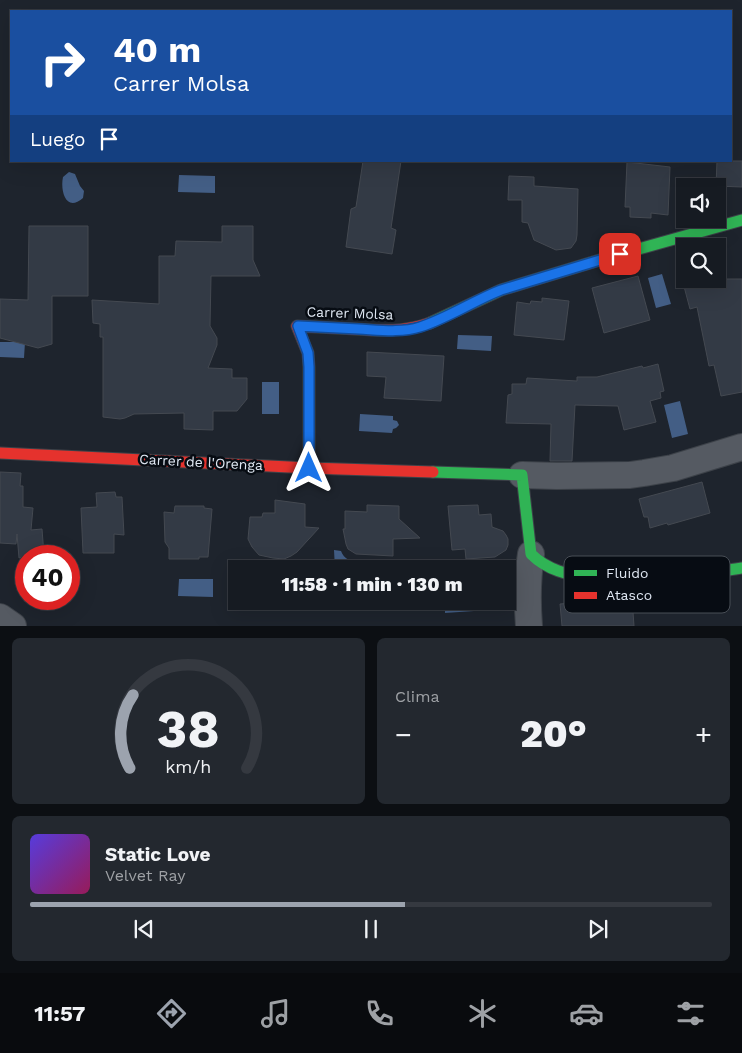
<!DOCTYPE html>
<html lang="es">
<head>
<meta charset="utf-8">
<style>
	body { margin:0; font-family:"Work Sans",sans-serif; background:#23282f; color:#f1f3f6; height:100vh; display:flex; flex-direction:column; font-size:19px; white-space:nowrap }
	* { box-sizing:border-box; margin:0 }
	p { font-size:16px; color:#9ea1a5 }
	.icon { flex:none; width:28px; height:28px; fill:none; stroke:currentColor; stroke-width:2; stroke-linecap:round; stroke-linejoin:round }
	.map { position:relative; height:626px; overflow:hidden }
	.side { display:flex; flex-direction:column; gap:12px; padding:12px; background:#0c0f13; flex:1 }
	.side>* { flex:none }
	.guide { position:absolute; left:10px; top:10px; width:722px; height:152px; border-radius:0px; box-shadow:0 5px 20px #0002,0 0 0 1px #353940; background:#1a4fa0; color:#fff; overflow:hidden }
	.controls { position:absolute; left:676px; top:178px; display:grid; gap:10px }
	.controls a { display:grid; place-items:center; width:50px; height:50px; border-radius:0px; background:#161b22; box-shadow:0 5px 20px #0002,0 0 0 1px #353940; font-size:25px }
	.speed { position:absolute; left:15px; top:545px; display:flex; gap:10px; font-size:25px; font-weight:700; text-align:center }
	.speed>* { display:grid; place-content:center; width:65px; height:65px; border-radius:50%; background:#161b22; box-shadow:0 5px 20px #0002,0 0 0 1px #353940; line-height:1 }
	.speed .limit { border:8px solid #d22; background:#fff; color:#111 }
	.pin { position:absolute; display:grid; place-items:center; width:42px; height:42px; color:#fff; margin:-21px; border-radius:10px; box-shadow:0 2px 8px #0006 }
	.me { position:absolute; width:55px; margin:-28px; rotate:0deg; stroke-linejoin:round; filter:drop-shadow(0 0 4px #0008) }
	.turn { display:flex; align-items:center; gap:18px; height:105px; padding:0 20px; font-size:22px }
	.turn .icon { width:65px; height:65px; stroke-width:2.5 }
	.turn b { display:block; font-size:35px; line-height:42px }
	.then { display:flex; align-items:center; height:48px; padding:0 20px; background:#0003; gap:10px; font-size:19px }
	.big { font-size:38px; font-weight:800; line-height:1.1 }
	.side .widget { flex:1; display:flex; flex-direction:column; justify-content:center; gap:8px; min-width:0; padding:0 18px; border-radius:8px; background:#23282f }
	.side .dial { align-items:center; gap:0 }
	.dial svg { height:130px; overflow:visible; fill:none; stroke:#353940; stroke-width:7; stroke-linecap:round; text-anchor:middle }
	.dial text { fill:#f1f3f6; stroke:none }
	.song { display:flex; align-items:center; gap:15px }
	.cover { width:60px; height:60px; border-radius:8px; background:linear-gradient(135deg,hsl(250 70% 55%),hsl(330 70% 35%)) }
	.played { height:5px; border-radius:2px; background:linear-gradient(90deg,#9ca3ae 55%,#353940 55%) }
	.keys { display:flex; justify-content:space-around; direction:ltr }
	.heat { display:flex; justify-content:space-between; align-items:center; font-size:28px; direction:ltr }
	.side .tiles { flex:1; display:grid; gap:12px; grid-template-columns:1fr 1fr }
	.widget:last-child { grid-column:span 2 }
	.trip { position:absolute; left:228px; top:560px; width:288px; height:50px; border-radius:0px; background:#161b22; box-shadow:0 5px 20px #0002,0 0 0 1px #353940; font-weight:800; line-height:50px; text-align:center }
	.dock { display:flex; height:80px; justify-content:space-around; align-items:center; background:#090b0e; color:#9ea1a5 }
	.dock .icon { width:35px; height:35px }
	.dock .selected { color:#9ca3ae }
	.dock b { font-size:22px; color:#f1f3f6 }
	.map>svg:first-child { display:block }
	.water { fill:#435e85 }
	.building { fill:#333a45; stroke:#444951 }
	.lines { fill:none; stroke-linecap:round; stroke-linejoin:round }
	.street-casing { stroke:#3d4249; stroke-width:28 }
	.fast-casing { stroke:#3d4249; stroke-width:13 }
	.jam-casing { stroke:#3d4249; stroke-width:13 }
	.street { stroke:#555a62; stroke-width:26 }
	.fast { stroke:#30b455; stroke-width:11 }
	.jam { stroke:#e5322d; stroke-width:11 }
	.route-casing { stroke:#114b97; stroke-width:12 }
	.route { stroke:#1a73e8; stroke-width:9 }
	.labels { text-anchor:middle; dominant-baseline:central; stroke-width:5; stroke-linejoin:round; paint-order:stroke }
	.street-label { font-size:14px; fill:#e0e8f3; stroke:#070c13 }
	.key { fill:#070c13; stroke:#484e56; stroke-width:1 }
	.key-label { font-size:14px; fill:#e0e8f3 }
</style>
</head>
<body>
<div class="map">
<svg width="742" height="626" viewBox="0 0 742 626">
	<rect width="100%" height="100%" fill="#1e242d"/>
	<path class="water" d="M69,172l6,2 5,12 4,5 -1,7c-17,15 -23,-7 -20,-21z
		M179,175l36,1v17l-37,-1z
		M662,274l9,30 -15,4 -8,-30z
		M458,335l34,1 -1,15 -34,-2z
		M0,342h25l-1,16 -24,-1z
		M262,382h17v32h-17z
		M680,401l8,33 -16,4 -8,-33z
		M360,414l33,2v4l4,1 2,4 -3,3 -3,1 -1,4 -33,-2z
		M334,550l7,1c3,8 9,10 17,12v6h-23z
		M179,579h34v18l-35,-1z
		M445,601h28l1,10 -29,2z"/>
	<path class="building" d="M363,161h38l-10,67 5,2 -4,24 -46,-7 5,-38 5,-2z
		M717,161h25v26l-26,-1z
		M627,162l43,5 -2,48 -17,-2v5l-21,-1v-10h-5z
		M509,176l25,1v9l44,3 -1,46 -1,6 -5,7 -15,2 -22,-10 -6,-17 -6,-1v-22h-14z
		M29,226h59v70h-36v48l-14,4 -38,-10v-39l28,1z
		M222,226h31v34l7,16h-49l-1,50 7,12v7l-9,23 24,1v9h15v21l-10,12h-24v19l-29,-1v-16l-50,1 -9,4 -5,1 -17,-2v-80h-3v-13l-7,-1 -1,-23 67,4v-48h16l1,-15 46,1z
		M638,276l12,44 -46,13 -12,-45z
		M682,279h60v113l-21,4 -7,-31 -5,1 -12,-59 -7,2z
		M542,298l27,3 -5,39 -50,-5 3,-33 13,2 1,-3 11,1z
		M367,352l77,4 -3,45 -57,-3 2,-21 -19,-1z
		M658,364l6,27 -4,1 1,6 -11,3 6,21 -32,8 -6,-24 -43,-1 -3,56h-22l1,-37 -45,-1 2,-28 4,-1v-10h14l1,-6 50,3v-4h20l45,-11 1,2z
		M0,472l21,1 -1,13h3v21l10,1 -2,22 11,-1 2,26 -18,1 -7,2 -2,-24 -1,10 -16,-1z
		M702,482l8,31 -42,12 -1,-2 -17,5 -2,-11h-4l-5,-18z
		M115,492l1,5h6l2,38 -10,-1v19h-31l-2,-45 16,-1 -1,-14z
		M275,500l30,4v23l14,1 -22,24 -6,4 -7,3 -11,-1 -14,-3 -7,-8 -4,-8 2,-22h12l1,-4h12z
		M367,505l32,1v13l21,19 -27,1v17l-37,-2 -8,-5 -2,-5 -3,-15h2v-18l22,1z
		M478,505l1,10 12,-1 1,13 11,4 3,4 2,4v6l-2,5 -11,7 -29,2 -1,-10 -13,1 -4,-44z
		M175,506h29v2l8,1 -4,48h-9v2h-30v-11l-4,-6 -1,-30 10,1z
		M632,598l2,28h-72l-2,-22z"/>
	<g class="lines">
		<g class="street-casing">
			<path id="street" d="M522,475l35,1 73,-1 14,-2 29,-5 69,-21
				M0,617l13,9
				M529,626c-2,-26 -2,-46 2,-72"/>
		</g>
		<g class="fast-casing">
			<path id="fast" d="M430,323l71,-33 102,-31 139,-39
				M433,472l89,3 9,79c16,16 37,21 59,24 53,7 100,-2 152,-10"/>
		</g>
		<g class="jam-casing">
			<path id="jam" d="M0,453l309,15 124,4
				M309,468v-101l-1,-14 -11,-27c20,1 39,2 59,3 26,2 49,3 74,-6"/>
		</g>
		<use href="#street" class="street"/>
		<use href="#fast" class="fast"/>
		<use href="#jam" class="jam"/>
	</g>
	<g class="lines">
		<g class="route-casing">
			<path id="route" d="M309,468v-101l-1,-14 -10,-27c20,1 40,2 61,3 20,1 42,4 61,-2 28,-9 53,-26 81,-37l119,-36"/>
		</g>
		<use href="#route" class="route"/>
	</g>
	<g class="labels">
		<g class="street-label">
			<text transform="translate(350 313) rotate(2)">Carrer Molsa</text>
			<text transform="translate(201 462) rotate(3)">Carrer de l'Orenga</text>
		</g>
	</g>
	<rect x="564" y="556" width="166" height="57" rx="8" class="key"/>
	<rect x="574" y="570" width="23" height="6" fill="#30b455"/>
	<rect x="574" y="592" width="23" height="7" fill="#e5322d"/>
	<g class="key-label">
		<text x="606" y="578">Fluido</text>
		<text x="606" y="600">Atasco</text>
	</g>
</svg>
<div class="controls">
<a><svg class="icon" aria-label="sound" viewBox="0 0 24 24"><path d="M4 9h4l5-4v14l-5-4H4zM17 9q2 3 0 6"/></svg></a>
<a><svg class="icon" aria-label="search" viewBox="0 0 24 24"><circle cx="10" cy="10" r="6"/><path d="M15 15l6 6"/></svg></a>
</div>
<div class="speed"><div class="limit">40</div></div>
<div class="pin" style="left:620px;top:254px;background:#d93025"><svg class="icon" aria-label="arrive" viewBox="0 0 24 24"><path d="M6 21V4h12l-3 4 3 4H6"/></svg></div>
<svg class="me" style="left:309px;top:468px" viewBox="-20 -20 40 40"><path d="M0-17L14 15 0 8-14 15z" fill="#1a73e8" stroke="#fff" stroke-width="4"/></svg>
<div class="trip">11:58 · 1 min · 130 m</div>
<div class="guide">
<div class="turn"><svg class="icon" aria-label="right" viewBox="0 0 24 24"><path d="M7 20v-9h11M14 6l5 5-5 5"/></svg><div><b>40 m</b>Carrer Molsa</div></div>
<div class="then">Luego<svg class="icon" aria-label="arrive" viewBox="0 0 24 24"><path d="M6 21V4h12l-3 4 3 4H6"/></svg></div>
</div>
</div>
<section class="side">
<div class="tiles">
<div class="widget dial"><svg viewBox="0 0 100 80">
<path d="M14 69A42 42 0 1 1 86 69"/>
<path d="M14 69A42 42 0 0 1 16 24" stroke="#9ca3ae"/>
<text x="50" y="56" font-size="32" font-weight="700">38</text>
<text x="50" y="72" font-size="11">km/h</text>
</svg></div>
<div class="widget"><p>Clima</p>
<div class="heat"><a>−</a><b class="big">20°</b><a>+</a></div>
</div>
<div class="widget">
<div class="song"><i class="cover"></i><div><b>Static Love</b><p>Velvet Ray</p></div></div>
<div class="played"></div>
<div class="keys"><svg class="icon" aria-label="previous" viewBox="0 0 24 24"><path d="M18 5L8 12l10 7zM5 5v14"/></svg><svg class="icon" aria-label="pause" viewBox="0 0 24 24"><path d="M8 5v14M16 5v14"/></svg><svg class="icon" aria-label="next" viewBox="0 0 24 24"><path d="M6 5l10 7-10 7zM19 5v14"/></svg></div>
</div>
</div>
</section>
<nav class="dock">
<b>11:57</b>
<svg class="icon selected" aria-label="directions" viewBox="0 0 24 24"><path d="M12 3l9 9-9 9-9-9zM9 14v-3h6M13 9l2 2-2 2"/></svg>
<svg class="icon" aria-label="music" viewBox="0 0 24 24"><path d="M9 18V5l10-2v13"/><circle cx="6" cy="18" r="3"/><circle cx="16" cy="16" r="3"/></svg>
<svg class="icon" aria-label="phone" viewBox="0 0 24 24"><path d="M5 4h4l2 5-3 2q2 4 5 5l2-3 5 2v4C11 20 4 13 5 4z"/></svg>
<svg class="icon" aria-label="climate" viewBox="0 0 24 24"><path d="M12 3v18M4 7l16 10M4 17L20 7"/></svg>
<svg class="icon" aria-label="car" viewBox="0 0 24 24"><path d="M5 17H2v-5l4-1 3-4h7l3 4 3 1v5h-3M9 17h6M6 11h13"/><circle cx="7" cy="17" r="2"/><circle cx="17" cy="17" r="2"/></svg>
<svg class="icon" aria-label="filters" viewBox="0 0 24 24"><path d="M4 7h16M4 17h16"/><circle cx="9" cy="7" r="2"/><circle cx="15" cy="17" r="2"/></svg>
</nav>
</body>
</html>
